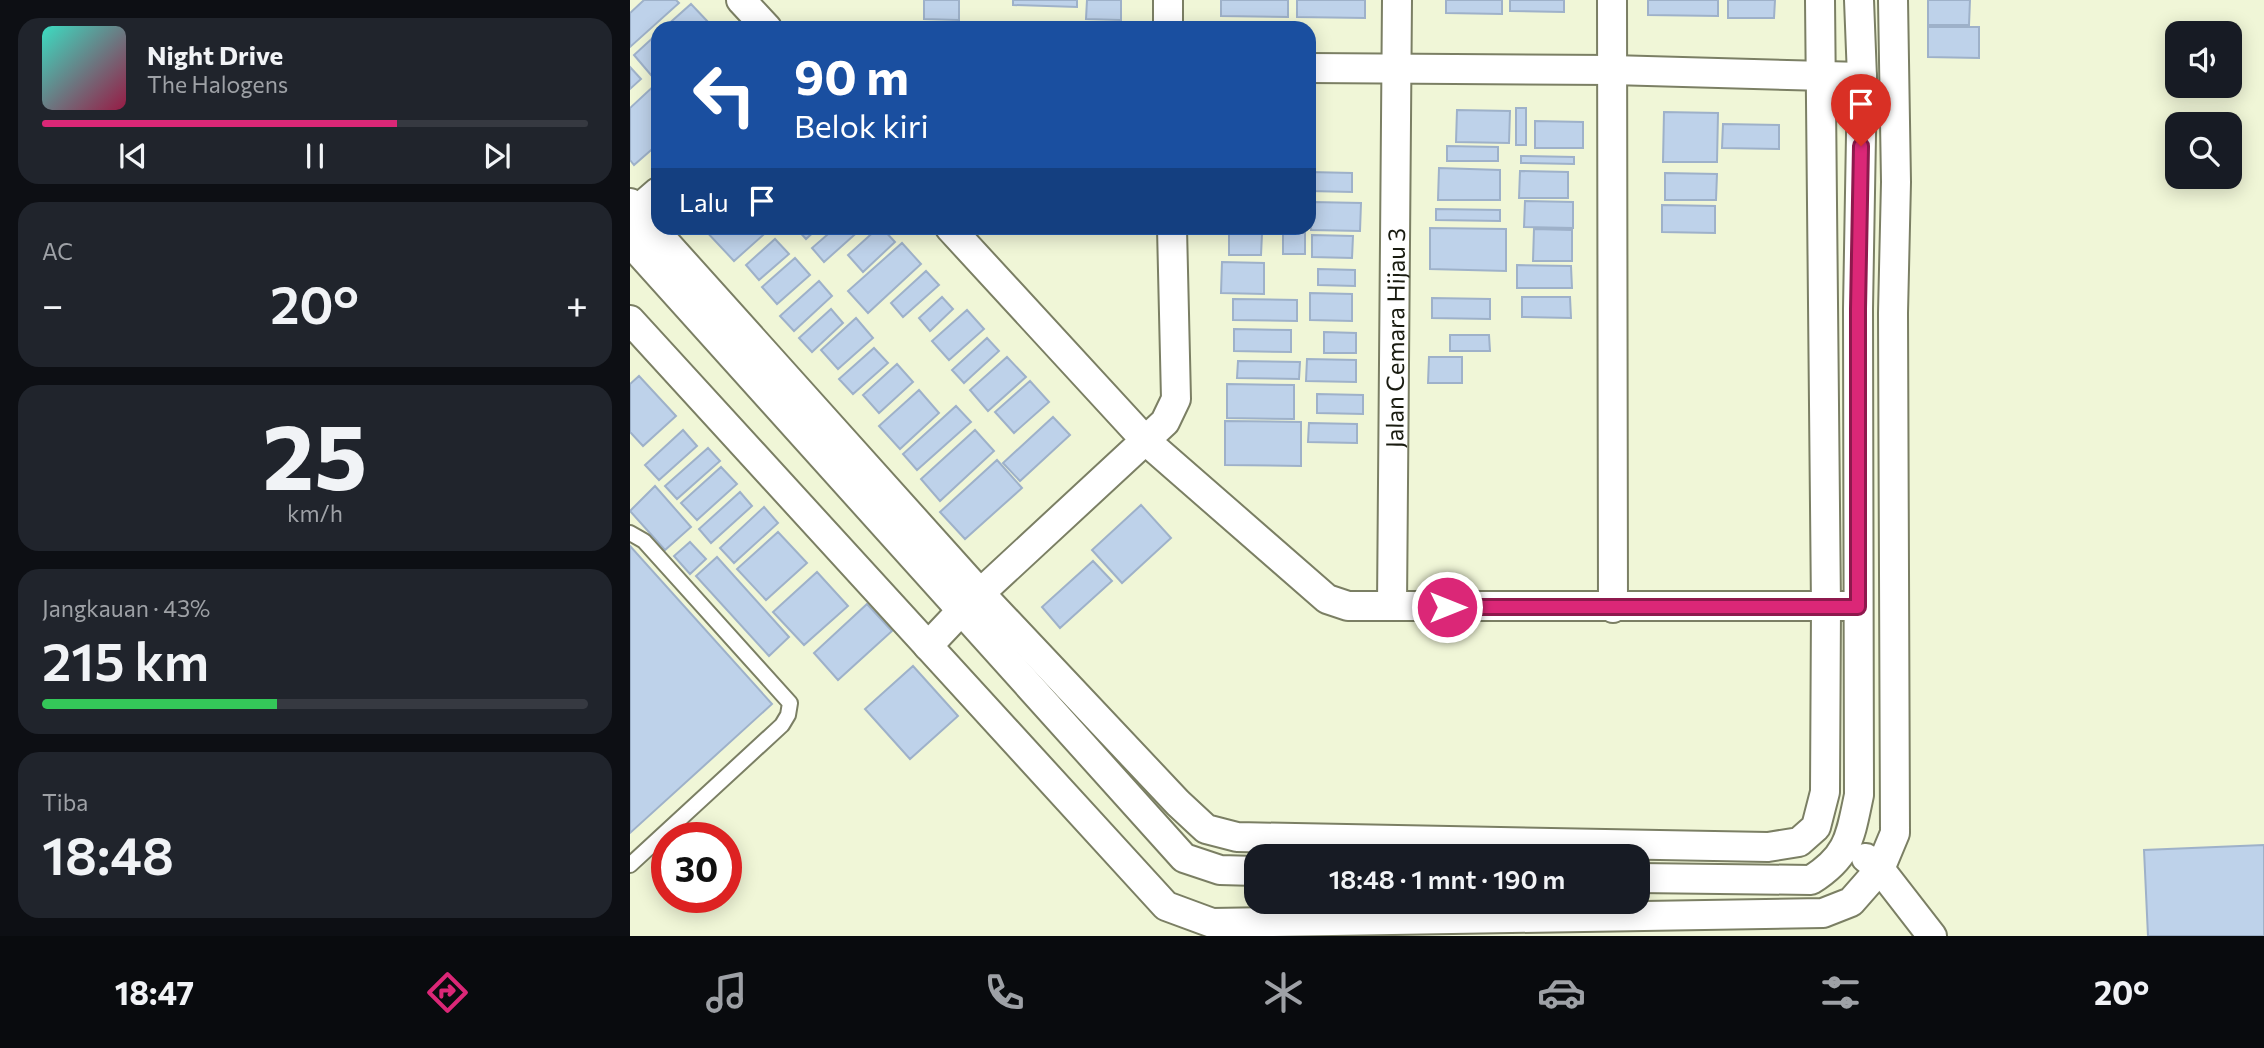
<!DOCTYPE html>
<html lang="id">
<head>
<meta charset="utf-8">
<style>
	body { margin:0; font-family:Commissioner,sans-serif; background:#20242c; color:#f1f3f6; height:100vh; display:flex; flex-direction:column; font-size:26px; white-space:nowrap }
	* { box-sizing:border-box; margin:0 }
	p { font-size:23px; color:#9ea1a6 }
	.icon { flex:none; width:38px; height:38px; fill:none; stroke:currentColor; stroke-width:2; stroke-linecap:round; stroke-linejoin:round }
	.map { position:relative; flex:1; overflow:hidden }
	.sheet { display:flex; flex-direction:column; gap:18px; padding:18px; background:#0d0f14; width:630px }
	.sheet>* { flex:none }
	.guide { position:absolute; left:21px; top:21px; width:665px; height:214px; border-radius:21px; box-shadow:0 4px 18px #0003; background:#1a4fa0; color:#fff; overflow:hidden }
	.controls { position:absolute; left:1535px; top:21px; display:grid; gap:14px }
	.controls a { display:grid; place-items:center; width:77px; height:77px; border-radius:14px; background:#171b24; box-shadow:0 4px 18px #0003; font-size:35px }
	.speed { position:absolute; left:21px; top:822px; display:flex; gap:14px; font-size:35px; font-weight:700; text-align:center }
	.speed>* { display:grid; place-content:center; width:91px; height:91px; border-radius:50%; background:#171b24; box-shadow:0 4px 18px #0003; line-height:1 }
	.speed .limit { border:10px solid #d22; background:#fff; color:#111 }
	.pin { position:absolute; display:grid; place-items:center; width:60px; height:60px; color:#fff; margin:-72px -30px; border-radius:50% 50% 50% 0; rotate:-45deg; box-shadow:0 0 7px #0007 }
	.pin .icon { rotate:45deg }
	.me { position:absolute; width:77px; margin:-38px; rotate:90deg; stroke-linejoin:round; filter:drop-shadow(0 0 5px #0008) }
	.turn { display:flex; align-items:center; gap:24px; height:147px; padding:0 28px; font-size:32px }
	.turn .icon { width:91px; height:91px; stroke-width:2.5 }
	.turn b { display:block; font-size:49px; line-height:60px }
	.then { display:flex; align-items:center; height:66px; padding:0 28px; background:#0003; gap:14px; font-size:26px }
	.big { font-size:52px; font-weight:600; line-height:1.1 }
	.sheet .widget { flex:1; display:flex; flex-direction:column; justify-content:center; gap:10px; min-width:0; padding:0 24px; border-radius:21px; background:#20242c }
	.sheet .dial { align-items:center; gap:0 }
	.dial b { font-size:91px; line-height:1 }
	.song { display:flex; align-items:center; gap:21px }
	.cover { width:84px; height:84px; border-radius:10px; background:linear-gradient(135deg,hsl(170 70% 55%),hsl(340 70% 35%)) }
	.played { height:7px; border-radius:4px; background:linear-gradient(90deg,#db2777 65%,#363941 65%) }
	.keys { display:flex; justify-content:space-around; direction:ltr }
	.heat { display:flex; justify-content:space-between; align-items:center; font-size:38px; direction:ltr }
	.charge { height:10px; border-radius:5px; background:linear-gradient(90deg,#34c759 43%,#363941 0) }
	.trip { position:absolute; left:614px; top:844px; width:406px; height:70px; border-radius:21px; background:#171b24; box-shadow:0 4px 18px #0003; font-weight:600; line-height:70px; text-align:center }
	.tab-bar { display:flex; height:112px; justify-content:space-around; align-items:center; background:#090b0e; color:#9ea1a6 }
	.tab-bar .icon { width:49px; height:49px }
	.tab-bar .on { color:#db2777 }
	.tab-bar b { font-size:32px; color:#f1f3f6 }
	main { display:flex; flex:1; min-height:0 }
	.map>svg:first-child { display:block }
	.building { fill:#bed2ea; stroke:#9eb1c9; stroke-width:2 }
	.lines { fill:none; stroke-linecap:round; stroke-linejoin:round }
	.lane-casing { stroke:#7b7f64; stroke-width:18 }
	.street-casing { stroke:#7b7f64; stroke-width:32 }
	.lane { stroke:#fff; stroke-width:14 }
	.street { stroke:#fff; stroke-width:28 }
	.route-casing { stroke:#8e194d; stroke-width:18 }
	.route { stroke:#db2777; stroke-width:12 }
	.labels { text-anchor:middle; dominant-baseline:central; stroke-width:6; stroke-linejoin:round; paint-order:stroke }
	.street-label { font-size:24px; fill:#191b10; stroke:#fff }
</style>
</head>
<body>
<main>
<section class="sheet">
<div class="widget">
<div class="song"><i class="cover"></i><div><b>Night Drive</b><p>The Halogens</p></div></div>
<div class="played"></div>
<div class="keys"><svg class="icon" aria-label="previous" viewBox="0 0 24 24"><path d="M18 5L8 12l10 7zM5 5v14"/></svg><svg class="icon" aria-label="pause" viewBox="0 0 24 24"><path d="M8 5v14M16 5v14"/></svg><svg class="icon" aria-label="next" viewBox="0 0 24 24"><path d="M6 5l10 7-10 7zM19 5v14"/></svg></div>
</div>
<div class="widget"><p>AC</p>
<div class="heat"><a>−</a><b class="big">20°</b><a>+</a></div>
</div>
<div class="widget dial"><b>25</b><p>km/h</p></div>
<div class="widget"><p>Jangkauan · 43%</p><b class="big">215 km</b><div class="charge"></div></div>
<div class="widget"><p>Tiba</p><b class="big">18:48</b></div>
</section>
<div class="map">
<svg width="1634" height="936" viewBox="0 0 1634 936">
	<rect width="100%" height="100%" fill="#f0f6d7"/>
	<path class="building" d="M14,0h32l3,3 -49,44v-34z
		M294,0h35v20l-35,-1z
		M383,0h64v7l-64,-2z
		M457,0h34v20l-35,-1z
		M591,0h67v17l-67,-1z
		M667,0h68v18l-68,-1z
		M816,0h56v14l-56,-1z
		M880,0h54v12l-54,-1z
		M1018,0h70v16l-70,-1z
		M1098,0h47l-1,18h-46z
		M1298,0h42l-1,25h-41z
		M61,4l18,19 -6,5h-39z
		M1298,27h51v31l-51,-1z
		M28,33v36l-7,6 -17,-20z
		M0,67l11,12 -11,10z
		M28,82v62l-24,21 -4,-5v-52z
		M886,108h10v37h-10z
		M827,110l53,1 -1,32 -53,-1z
		M1034,112l54,1 -1,49h-54z
		M905,121l48,1v26h-48z
		M1093,124l56,1v24l-57,-1z
		M817,146l51,1v14h-51z
		M891,156l53,1v7l-53,-1z
		M809,168l61,2v30h-62z
		M890,171l48,1v26h-49z
		M679,172l43,1v19l-43,-1z
		M1035,173l52,1 -1,26h-51z
		M895,201l48,1v26l-49,-1z
		M682,202l49,1 -1,28 -49,-1z
		M1032,205l53,1v27l-53,-1z
		M806,209l64,1v11l-64,-1z
		M73,228h68l-37,33z
		M166,228h22l-12,11z
		M205,228h27l-38,34 -12,-14z
		M248,228h4l13,14 -32,30 -15,-17z
		M800,228l76,1v42l-76,-2z
		M904,229l38,1v31h-39z
		M653,232l22,1v21h-22z
		M599,233l33,1 -1,21h-32z
		M682,235l41,1 -1,22 -40,-1z
		M145,239l14,15 -30,26 -13,-15z
		M272,243l19,21 -53,49 -20,-22z
		M165,258l15,17 -33,29 -15,-17z
		M592,262l42,1v31l-43,-1z
		M887,265l54,1 1,22h-55z
		M688,269l37,1v16l-37,-1z
		M296,271l13,14 -36,32 -12,-14z
		M189,281l13,15 -38,35 -14,-15z
		M680,293l42,1v27l-42,-1z
		M312,297l11,12 -23,22 -11,-13z
		M892,297h48l1,21 -49,-1z
		M802,298l58,1v20l-58,-1z
		M603,299l64,1v21l-64,-1z
		M201,309l12,14 -31,29 -13,-14z
		M337,310l17,19 -35,31 -17,-19z
		M226,318l17,20 -35,31 -17,-19z
		M604,329l57,1v22l-57,-1z
		M694,332l32,1v20h-32z
		M820,335h39l1,16h-40z
		M357,338l12,13 -35,32 -12,-13z
		M244,348l14,15 -35,31 -14,-15z
		M377,357l19,20 -38,34 -18,-21z
		M799,357h33v26h-34z
		M677,359l49,1v22l-50,-1z
		M608,361l62,1 -1,17 -62,-1z
		M267,364l16,18 -34,31 -16,-18z
		M9,376l37,40 -33,30 -13,-14v-48z
		M400,381l19,21 -35,31 -19,-21z
		M597,384l67,1v34l-67,-1z
		M289,390l20,23 -39,36 -21,-23z
		M687,394l46,1v19l-46,-1z
		M326,406l15,16 -54,48 -14,-16z
		M423,417l17,18 -50,46 -17,-18z
		M595,421l76,1v44l-76,-1z
		M679,423l48,1v19l-49,-1z
		M53,430l14,16 -38,34 -14,-15z
		M345,430l19,21 -54,50 -19,-22z
		M78,448l12,13 -43,38 -12,-13z
		M367,460l25,28 -57,51 -25,-27z
		M91,467l16,17 -40,36 -16,-17z
		M25,486l36,41 -26,23 -35,-39z
		M110,492l12,14 -41,37 -12,-14z
		M511,505l30,33 -49,45 -30,-33z
		M134,507l14,16 -44,40 -14,-15z
		M148,532l29,31 -41,37 -29,-31z
		M60,542l16,17 -16,15 -16,-18z
		M0,546l142,158 -142,129z
		M87,557l72,80 -20,19 -73,-80z
		M463,561l19,20 -52,47 -18,-21z
		M187,572l31,34 -44,39 -31,-33z
		M237,604l25,27 -54,49 -24,-27z
		M283,666l45,50 -48,43 -45,-50z
		M1634,845v91h-116l-4,-86z"/>
	<g class="lines">
		<g class="lane-casing">
			<path id="lane" d="M0,533l14,8 146,162 -2,12 -6,10 -152,140"/>
		</g>
		<g class="street-casing">
			<g id="street">
				<path d="M111,0l26,28"/>
				<path d="M538,0v28"/>
				<path d="M982,0l1,608"/>
				<path d="M679,68l303,2 250,7"/>
				<path d="M0,203l350,390 198,210 28,26 31,8 531,10 31,-5 17,-15 9,-35 1,-185 -6,-607"/>
				<path d="M0,216l28,-24"/>
				<path d="M320,228l196,213 181,158 21,7h497"/>
				<path d="M0,242l554,616 36,12 36,1"/>
				<path d="M0,320l536,586 46,17 611,-10 28,-11 29,-33 15,-36 -2,-520 3,-131 -3,-182"/>
				<path id="s1" d="M762,606l5,-606"/>
				<path d="M298,646l33,-35 204,-189 11,-23 -4,-171"/>
				<path d="M1236,858l14,11 52,67"/>
				<path d="M1008,878l173,2c38,-24 39,-43 48,-85l-1,-486 4,-232 -3,-77"/>
			</g>
		</g>
		<use href="#lane" class="lane"/>
		<use href="#street" class="street"/>
	</g>
	<g class="lines">
		<g class="route-casing">
			<path id="route" d="M817,607h411v-298l3,-163"/>
		</g>
		<use href="#route" class="route"/>
	</g>
	<g class="labels">
		<g class="street-label">
			<text stroke="none"><textPath href="#s1" startOffset="268">Jalan Cemara Hijau 3</textPath></text>
		</g>
	</g>
</svg>
<div class="controls">
<a><svg class="icon" aria-label="sound" viewBox="0 0 24 24"><path d="M4 9h4l5-4v14l-5-4H4zM17 9q2 3 0 6"/></svg></a>
<a><svg class="icon" aria-label="search" viewBox="0 0 24 24"><circle cx="10" cy="10" r="6"/><path d="M15 15l6 6"/></svg></a>
</div>
<div class="speed"><div class="limit">30</div></div>
<div class="pin" style="left:1231px;top:146px;background:#d93025"><svg class="icon" aria-label="arrive" viewBox="0 0 24 24"><path d="M6 21V4h12l-3 4 3 4H6"/></svg></div>
<svg class="me" style="left:817px;top:607px" viewBox="-20 -20 40 40"><circle r="17" fill="#db2777" stroke="#fff" stroke-width="3"/><path d="M0-11L8 9 0 5-8 9z" fill="#fff"/></svg>
<div class="trip">18:48 · 1 mnt · 190 m</div>
<div class="guide">
<div class="turn"><svg class="icon" aria-label="left" viewBox="0 0 24 24"><path d="M17 20v-9H6M10 6l-5 5 5 5"/></svg><div><b>90 m</b>Belok kiri</div></div>
<div class="then">Lalu<svg class="icon" aria-label="arrive" viewBox="0 0 24 24"><path d="M6 21V4h12l-3 4 3 4H6"/></svg></div>
</div>
</div>
</main>
<nav class="tab-bar">
<b>18:47</b>
<svg class="icon on" aria-label="directions" viewBox="0 0 24 24"><path d="M12 3l9 9-9 9-9-9zM9 14v-3h6M13 9l2 2-2 2"/></svg>
<svg class="icon" aria-label="music" viewBox="0 0 24 24"><path d="M9 18V5l10-2v13"/><circle cx="6" cy="18" r="3"/><circle cx="16" cy="16" r="3"/></svg>
<svg class="icon" aria-label="phone" viewBox="0 0 24 24"><path d="M5 4h4l2 5-3 2q2 4 5 5l2-3 5 2v4C11 20 4 13 5 4z"/></svg>
<svg class="icon" aria-label="climate" viewBox="0 0 24 24"><path d="M12 3v18M4 7l16 10M4 17L20 7"/></svg>
<svg class="icon" aria-label="car" viewBox="0 0 24 24"><path d="M5 17H2v-5l4-1 3-4h7l3 4 3 1v5h-3M9 17h6M6 11h13"/><circle cx="7" cy="17" r="2"/><circle cx="17" cy="17" r="2"/></svg>
<svg class="icon" aria-label="filters" viewBox="0 0 24 24"><path d="M4 7h16M4 17h16"/><circle cx="9" cy="7" r="2"/><circle cx="15" cy="17" r="2"/></svg>
<b>20°</b>
</nav>
</body>
</html>
